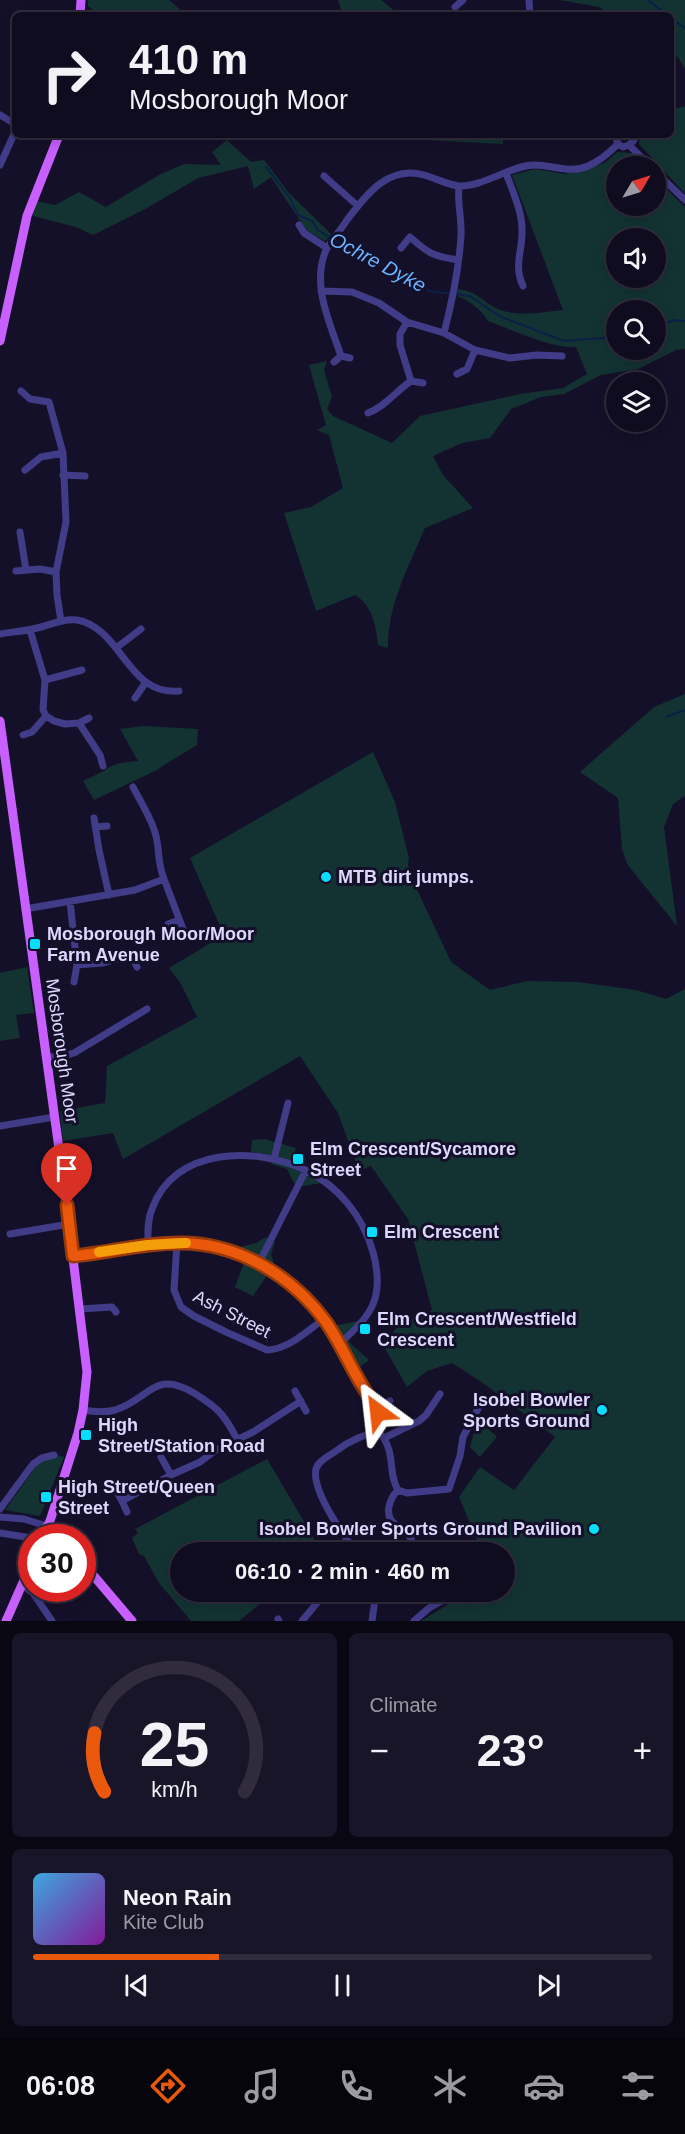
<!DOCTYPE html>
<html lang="en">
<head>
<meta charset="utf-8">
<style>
	body { margin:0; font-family:Helvetica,sans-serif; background:#191528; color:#f1f3f6; height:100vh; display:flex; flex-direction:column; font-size:22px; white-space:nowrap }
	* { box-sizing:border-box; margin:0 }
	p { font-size:20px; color:#9c9ba4 }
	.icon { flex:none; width:33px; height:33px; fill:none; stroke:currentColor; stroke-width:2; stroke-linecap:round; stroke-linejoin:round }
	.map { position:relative; height:1621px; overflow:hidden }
	.details { display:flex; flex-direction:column; gap:12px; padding:12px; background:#090711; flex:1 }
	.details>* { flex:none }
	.hud { position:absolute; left:12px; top:12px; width:662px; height:126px; border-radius:9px; box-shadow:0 3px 15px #0003,0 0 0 2px #302c3d; background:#100c1f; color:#f1f3f6; overflow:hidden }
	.needle { width:39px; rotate:52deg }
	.fabs { position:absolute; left:606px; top:156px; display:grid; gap:12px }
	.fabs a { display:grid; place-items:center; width:60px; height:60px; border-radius:50%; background:#100c1f; box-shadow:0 3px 15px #0003,0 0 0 2px #302c3d; font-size:30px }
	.speed { position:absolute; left:18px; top:1524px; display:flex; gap:12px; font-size:30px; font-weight:700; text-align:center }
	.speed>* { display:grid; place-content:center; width:78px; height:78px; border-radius:50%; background:#100c1f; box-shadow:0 3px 15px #0003,0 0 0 2px #302c3d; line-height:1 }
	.speed .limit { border:9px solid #d22; background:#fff; color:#111 }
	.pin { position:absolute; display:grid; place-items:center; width:51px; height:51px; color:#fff; margin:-62px -26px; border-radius:50% 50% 50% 0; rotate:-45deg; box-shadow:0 0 6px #0007 }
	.pin .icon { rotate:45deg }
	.me { position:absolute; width:66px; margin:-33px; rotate:330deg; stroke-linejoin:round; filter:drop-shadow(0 0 4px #0008) }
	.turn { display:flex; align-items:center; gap:21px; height:126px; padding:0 18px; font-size:27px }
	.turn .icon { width:78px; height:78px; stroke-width:2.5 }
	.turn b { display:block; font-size:42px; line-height:51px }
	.big { font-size:45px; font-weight:800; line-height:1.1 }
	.details .tile { flex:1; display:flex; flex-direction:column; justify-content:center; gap:9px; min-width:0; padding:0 21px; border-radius:9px; background:#191528 }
	.details .dial { align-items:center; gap:0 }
	.dial svg { height:156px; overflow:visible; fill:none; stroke:#302c3d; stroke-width:7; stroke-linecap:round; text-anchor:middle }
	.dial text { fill:#f1f3f6; stroke:none }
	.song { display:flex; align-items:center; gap:18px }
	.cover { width:72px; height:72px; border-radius:9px; background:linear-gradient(135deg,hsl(200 70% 55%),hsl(290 70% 35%)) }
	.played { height:6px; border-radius:3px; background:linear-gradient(90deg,#ea580c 30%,#302c3d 30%) }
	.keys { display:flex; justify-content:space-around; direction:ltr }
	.heat { display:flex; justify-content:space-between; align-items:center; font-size:33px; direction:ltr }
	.details .tiles { flex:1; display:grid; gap:12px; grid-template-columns:1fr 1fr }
	.tile:last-child { grid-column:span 2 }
	.trip { position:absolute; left:170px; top:1542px; width:345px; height:60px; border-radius:30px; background:#100c1f; box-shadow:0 3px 15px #0003,0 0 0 2px #302c3d; font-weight:800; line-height:60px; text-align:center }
	.tabs { display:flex; height:96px; justify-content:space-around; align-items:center; background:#06050c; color:#9c9ba4 }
	.tabs .icon { width:42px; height:42px }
	.tabs .on { color:#ea580c }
	.tabs b { font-size:27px; color:#f1f3f6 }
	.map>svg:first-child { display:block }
	.green { fill:#133333; fill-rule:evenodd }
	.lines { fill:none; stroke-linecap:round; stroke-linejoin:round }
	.stream { stroke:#0b1f48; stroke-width:2 }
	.minor { stroke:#413c88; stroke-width:7 }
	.major { stroke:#c860ff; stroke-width:9 }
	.route-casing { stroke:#983908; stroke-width:15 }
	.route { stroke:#ea580c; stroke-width:10 }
	.slow { stroke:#f59e0b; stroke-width:10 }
	.poi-dot { fill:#05defe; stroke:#151029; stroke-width:2 }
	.labels { text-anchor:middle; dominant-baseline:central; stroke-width:6; stroke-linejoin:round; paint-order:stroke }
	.poi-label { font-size:18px; font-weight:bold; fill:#ded8ff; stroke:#151029; text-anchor:start }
	.street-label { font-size:18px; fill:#ded8ff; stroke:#151029 }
	.water-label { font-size:20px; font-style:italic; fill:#67b4ff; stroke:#151029 }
</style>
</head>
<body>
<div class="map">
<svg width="685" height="1621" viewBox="0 0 685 1621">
	<rect width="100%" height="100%" fill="#151029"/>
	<path class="green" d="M88,0h81l17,15h-87l-11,-9z
		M338,0h43l19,15h-57z
		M560,0h125v69l-14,-23 -1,-31h-58l-13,-8z
		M685,106v88l-46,-50 1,-9h30l1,-25z
		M391,135h112v9l-96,-5z
		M227,140l24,22 13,-2 25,33 43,42 -7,6 -18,-10 -36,-54 -17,12 -6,-23 -50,12 -51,30 -54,27 -17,-8 -43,-11 3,-15 19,4 24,-13 27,15 53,-32 25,-11 37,1 -9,-13z
		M617,152l15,1 12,13h-28v40h40v-27l29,28v142l-9,1 -38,19 -37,6 -37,19 -23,3 -30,12 -21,29 -28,5 -29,13 10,19 30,33 -48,20c-16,37 -38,79 -37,120l-10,-3c-2,-20 -6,-40 -23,-50l-39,16 -32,-98 27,-6 32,-19 -14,-53 -12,-5 9,-5 -17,-60 18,-4 -3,9 8,27 -5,12 6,7 59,27 28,-27 100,-22 43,-6 24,-14 -11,-27c-27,1 -62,-17 -88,-26 -7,-12 -18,-20 -31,-25l1,-7c22,4 21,10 38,19 21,10 46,4 67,2l-51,-135 23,-6 30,5 26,-6 15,-6zM616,238h40v40h-40zM616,310h40v40h-40z
		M685,694v102l-12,8 -9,23 13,99 -50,-62 -5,-15 -4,-51 -38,-26 74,-65z
		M144,726l54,3 -1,16 -38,23v1l-65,31 -11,-19 21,-10c8,-8 23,-9 34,-10l-18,-32z
		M373,752l22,50 14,56 -1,7 5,16 38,81 39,28 37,-9 51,1 58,8 30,9 19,-10v632h-264l39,-24 6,2 4,6 3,-7 -8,-6h39v-40h-22l-23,-55 21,-30 34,23 41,-53 -72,-54 -31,-20 -25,8 -20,16 -24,-42 18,-23 22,-6 9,-6 -24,-91 -37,-53 -12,5 -21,-58 -38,-57 -177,103 -10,-26 -50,8 -3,-30 45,-8 2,-37 90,-49 -16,-33 -12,-16 55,-33 -34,-77z
		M27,967l7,46 -18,2 4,23 -20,3v-68z
		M264,1139l32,9 -6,19 32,16 -19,3 -9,-3 -7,-14 -15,-5 -5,-10 -16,-2 1,-12z
		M266,1237l9,5 -4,12 4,13h-3l-34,-18 2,-2 16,-4z
		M244,1263l23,12 -14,21 -18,-9z
		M358,1321l-12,14 4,8 19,17 -9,7 -12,-20 -15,-21z
		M483,1424l14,13 -17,20 -10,-10 6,-21z
		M57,1455l7,2 -24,59 -35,-6 27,-38 3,-9z
		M267,1459l55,93h-142v40h95l-36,29h-48l-32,-38 -15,-27 -5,-2 -7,-16 6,-5 -3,-4z"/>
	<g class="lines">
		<path class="stream" d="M648,0l19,15
			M670,18l15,10
			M266,167l24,31 8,17 14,6 6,9 25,16 42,19 44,26 41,5 29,20 65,25 52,-4
			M656,327l18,-7 11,1
			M666,717l19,-7"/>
		<path class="minor" d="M529,0l1,15
			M455,7l8,-7
			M0,115l15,9
			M615,135l3,9 5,3 6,-2 21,21
			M629,145l5,-5v-5
			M0,165l15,-33
			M656,172l29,28
			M506,173c6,17 16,38 16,56 1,22 -9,36 1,57
			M324,176l34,30
			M299,225l5,8 23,15
			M401,248l9,-11c19,17 23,19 48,23
			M321,291l31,1 27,11 28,19 37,11 31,17 35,8 27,-3 25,1
			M444,333c8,-31 15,-64 17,-97 1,-17 -4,-33 -2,-50
			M341,356l9,2
			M334,362l7,-6c-11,-33 -30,-71 -15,-106 5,-10 15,-20 21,-30 19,-25 41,-55 77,-45 11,3 24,10 35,11 24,1 53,-21 75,-21 19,0 36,9 54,1 12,-5 21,-13 30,-22
			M457,374l10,-5 8,-19
			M411,381l12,2
			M21,391l9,8 19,3 14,51 3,69 -10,50 1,23 4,26
			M368,413c18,-7 28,-22 43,-32l-11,-36v-11l7,-12
			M25,470l16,-13 22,-4
			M63,475l22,1
			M20,532l6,38
			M16,571l24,-2 16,3
			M30,630l15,50 -2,30 3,6 8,5 11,3 14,-1 10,-5
			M0,634c12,-2 25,-3 37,-6 13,-3 26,-10 40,-8 45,8 50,76 102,71
			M116,648l25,-19
			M45,680l37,-10
			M135,698l11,-16
			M79,723l21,32 3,11
			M23,735l9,-3 14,-16
			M133,787c8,16 19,32 23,49 4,17 1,25 8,43
			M94,818l5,32 10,45
			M96,827l11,-1
			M70,902l7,63 -3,17
			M25,909l110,-19 29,-11 22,58
			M168,924l11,-4
			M77,965l26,-2 28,-8 6,12
			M46,1057l18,-1 10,-3 73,-44
			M0,1126l54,-9
			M274,1159l14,-56
			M10,1234l59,-10
			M177,1243l-3,47 7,17 13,9 32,16 41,18c22,-1 40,-19 57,-31
			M148,1245c0,-12 -1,-25 4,-36 22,-62 103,-63 153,-39 34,16 58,47 68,82 12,45 -1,64 -33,91
			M73,1256c35,-3 69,-13 105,-13 58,-1 114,32 148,79 18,26 29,58 49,83l5,1 10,-5
			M259,1263l47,-93
			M80,1309l32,-2 4,5
			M295,1391l11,20
			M83,1410c11,2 21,3 32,0 35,-11 39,-41 79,-17 24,15 30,21 43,46
			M378,1416l1,16
			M384,1438l35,-17 7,-6 14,-21
			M161,1457l10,18
			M398,1490l9,3 42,-4 11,-33 3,-19 16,-30
			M398,1490c-8,8 -15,25 -3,34 4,3 9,4 12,8 4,7 7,14 12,20
			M117,1492l5,9
			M0,1509l33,-45 9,-6 12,-3
			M127,1512l-5,-11 49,-26 29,-13 16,-12 37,-18 48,-31
			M0,1517l24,2 23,7
			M0,1533l32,5
			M357,1552c-13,-15 -46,-62 -41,-83 2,-8 13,-13 20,-18 12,-9 28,-17 43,-19 18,20 8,40 19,58
			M22,1585l11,8 19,28
			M432,1592l5,11
			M278,1619l1,2
			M302,1621l24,-29
			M372,1621l4,-29
			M414,1621l15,-13 29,-16"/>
		<path class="major" d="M80,15l1,-15
			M0,341l27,-125 32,-81
			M0,721l64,464 23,187 -4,38 -5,23 -28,88 -8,17
			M47,1526l15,12
			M82,1562l50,59
			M6,1621l26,-59"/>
	</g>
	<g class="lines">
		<g class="route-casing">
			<path id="route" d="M67,1205l6,51c35,-3 69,-13 105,-13 58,-1 114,32 148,79 18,26 29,57 49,83h3v7"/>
		</g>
		<use href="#route" class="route"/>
		<path class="slow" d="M99,1252l49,-7 38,-2"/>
	</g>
	<g class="poi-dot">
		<circle cx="326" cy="877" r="6"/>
		<rect x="29" y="938" width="12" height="12" rx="3"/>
		<rect x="292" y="1153" width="12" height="12" rx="3"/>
		<rect x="366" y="1226" width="12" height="12" rx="3"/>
		<rect x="359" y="1323" width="12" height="12" rx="3"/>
		<circle cx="602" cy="1410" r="6"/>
		<rect x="80" y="1429" width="12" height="12" rx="3"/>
		<rect x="40" y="1491" width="12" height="12" rx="3"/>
		<circle cx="594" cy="1529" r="6"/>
	</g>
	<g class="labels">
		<g class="poi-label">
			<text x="338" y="877">MTB dirt jumps.</text>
			<text x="47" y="934">Mosborough Moor/Moor<tspan x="47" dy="21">Farm Avenue</tspan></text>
			<text x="310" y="1149">Elm Crescent/Sycamore<tspan x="310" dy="21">Street</tspan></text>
			<text x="384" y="1232">Elm Crescent</text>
			<text x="377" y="1319">Elm Crescent/Westfield<tspan x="377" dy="21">Crescent</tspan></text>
			<text x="590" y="1400" text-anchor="end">Isobel Bowler<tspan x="590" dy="21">Sports Ground</tspan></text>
			<text x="98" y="1425">High<tspan x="98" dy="21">Street/Station Road</tspan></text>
			<text x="58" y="1487">High Street/Queen<tspan x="58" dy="21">Street</tspan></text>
			<text x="582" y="1529" text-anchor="end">Isobel Bowler Sports Ground Pavilion</text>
		</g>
		<g class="street-label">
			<text transform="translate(62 1051) rotate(82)">Mosborough Moor</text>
			<text transform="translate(232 1314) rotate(27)">Ash Street</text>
		</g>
		<g class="water-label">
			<text transform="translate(378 262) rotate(28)">Ochre Dyke</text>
		</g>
	</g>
</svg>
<div class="fabs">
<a><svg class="needle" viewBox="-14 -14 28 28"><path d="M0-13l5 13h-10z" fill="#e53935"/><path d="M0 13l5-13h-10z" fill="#9c9ba4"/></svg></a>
<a><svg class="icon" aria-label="sound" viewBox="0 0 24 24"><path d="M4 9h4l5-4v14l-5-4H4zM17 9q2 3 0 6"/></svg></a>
<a><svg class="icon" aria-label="search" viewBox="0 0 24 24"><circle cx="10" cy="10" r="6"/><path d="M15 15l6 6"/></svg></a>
<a><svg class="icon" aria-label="layers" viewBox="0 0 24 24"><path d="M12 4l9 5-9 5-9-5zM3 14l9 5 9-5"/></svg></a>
</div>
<div class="speed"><div class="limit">30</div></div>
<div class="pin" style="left:67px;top:1205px;background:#d93025"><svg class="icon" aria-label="arrive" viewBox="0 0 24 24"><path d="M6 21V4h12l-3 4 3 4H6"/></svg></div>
<svg class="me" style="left:378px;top:1412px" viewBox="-20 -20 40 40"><path d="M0-17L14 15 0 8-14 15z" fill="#ea580c" stroke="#fff" stroke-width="4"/></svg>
<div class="trip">06:10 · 2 min · 460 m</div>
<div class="hud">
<div class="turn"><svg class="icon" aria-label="right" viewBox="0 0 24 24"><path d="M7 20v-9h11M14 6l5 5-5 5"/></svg><div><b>410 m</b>Mosborough Moor</div></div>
</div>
</div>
<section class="details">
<div class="tiles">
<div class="tile dial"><svg viewBox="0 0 100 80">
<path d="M14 69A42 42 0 1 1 86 69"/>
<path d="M14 69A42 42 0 0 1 9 39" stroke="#ea580c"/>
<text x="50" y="56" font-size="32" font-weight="700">25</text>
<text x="50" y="72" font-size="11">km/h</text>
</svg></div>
<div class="tile"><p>Climate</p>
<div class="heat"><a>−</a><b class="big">23°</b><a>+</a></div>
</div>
<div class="tile">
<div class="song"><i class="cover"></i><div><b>Neon Rain</b><p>Kite Club</p></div></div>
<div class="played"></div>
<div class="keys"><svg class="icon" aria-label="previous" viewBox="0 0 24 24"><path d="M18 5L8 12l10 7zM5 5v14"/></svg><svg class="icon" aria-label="pause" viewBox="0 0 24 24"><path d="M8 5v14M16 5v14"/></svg><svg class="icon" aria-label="next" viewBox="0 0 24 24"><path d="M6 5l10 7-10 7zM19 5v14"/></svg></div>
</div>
</div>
</section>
<nav class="tabs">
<b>06:08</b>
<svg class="icon on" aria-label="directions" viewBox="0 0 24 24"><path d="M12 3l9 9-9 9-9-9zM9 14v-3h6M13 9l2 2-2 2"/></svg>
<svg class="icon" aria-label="music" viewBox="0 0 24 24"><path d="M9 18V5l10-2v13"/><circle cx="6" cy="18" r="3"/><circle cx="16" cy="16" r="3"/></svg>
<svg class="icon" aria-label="phone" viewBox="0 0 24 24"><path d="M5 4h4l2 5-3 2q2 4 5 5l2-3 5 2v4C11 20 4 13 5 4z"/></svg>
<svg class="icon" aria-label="climate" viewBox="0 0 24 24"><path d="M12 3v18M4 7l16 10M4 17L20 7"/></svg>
<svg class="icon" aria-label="car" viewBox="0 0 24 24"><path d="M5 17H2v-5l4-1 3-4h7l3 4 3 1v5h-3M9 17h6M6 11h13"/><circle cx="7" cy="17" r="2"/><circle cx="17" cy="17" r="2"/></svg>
<svg class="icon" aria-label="filters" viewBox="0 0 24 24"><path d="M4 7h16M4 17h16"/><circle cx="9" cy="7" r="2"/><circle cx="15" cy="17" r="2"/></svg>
</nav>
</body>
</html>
